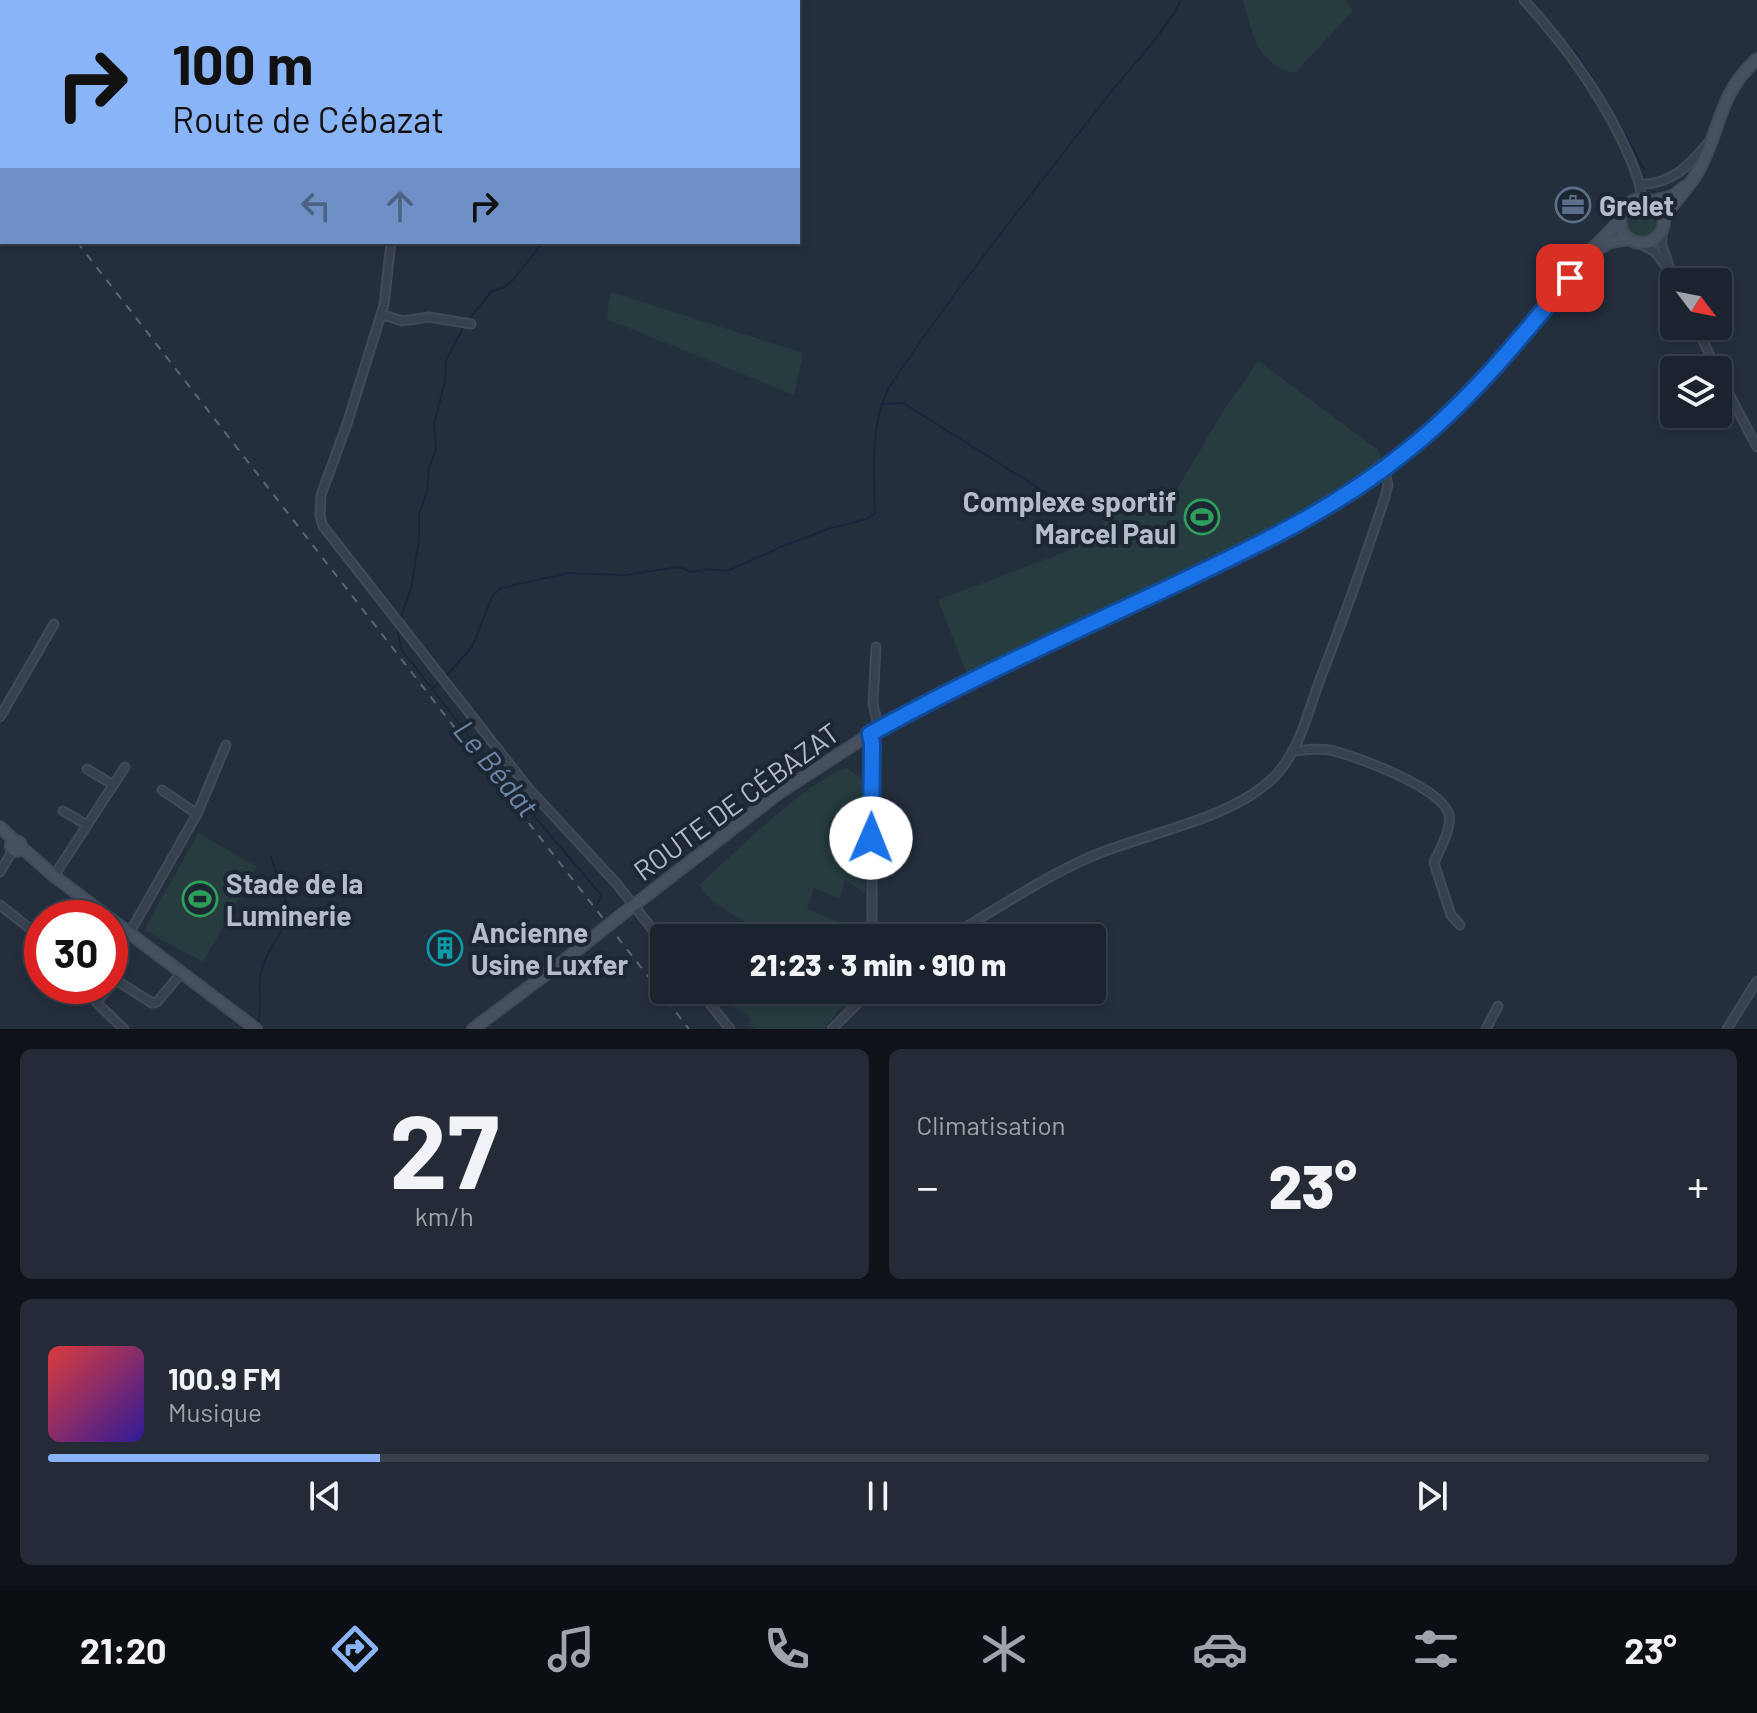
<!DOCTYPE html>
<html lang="fr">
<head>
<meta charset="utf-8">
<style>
	body { margin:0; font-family:Barlow,sans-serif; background:#242b36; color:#f1f3f6; height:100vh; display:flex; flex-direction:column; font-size:30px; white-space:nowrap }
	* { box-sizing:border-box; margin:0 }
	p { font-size:26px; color:#a0a4aa }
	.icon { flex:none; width:44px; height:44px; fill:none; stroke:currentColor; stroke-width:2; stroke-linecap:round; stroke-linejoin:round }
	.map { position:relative; height:1029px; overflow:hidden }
	.side { display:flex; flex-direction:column; gap:20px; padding:20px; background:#0f1319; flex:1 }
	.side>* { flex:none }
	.banner { position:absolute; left:0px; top:0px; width:800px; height:244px; box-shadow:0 4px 12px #0003,0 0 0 2px #39404a; background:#8ab4f8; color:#111; overflow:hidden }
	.needle { width:52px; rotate:122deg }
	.buttons { position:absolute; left:1660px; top:268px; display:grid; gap:16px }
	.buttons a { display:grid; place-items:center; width:72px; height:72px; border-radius:8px; background:#1b232e; box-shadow:0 4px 12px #0003,0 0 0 2px #39404a; font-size:40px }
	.speed { position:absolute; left:24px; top:900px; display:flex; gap:16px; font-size:40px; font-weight:700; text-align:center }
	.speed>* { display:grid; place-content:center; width:104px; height:104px; border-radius:50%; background:#1b232e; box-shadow:0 4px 12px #0003,0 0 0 2px #39404a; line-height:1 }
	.speed .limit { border:12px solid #d22; background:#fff; color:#111 }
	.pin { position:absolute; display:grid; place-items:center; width:68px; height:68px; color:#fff; margin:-34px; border-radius:16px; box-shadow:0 4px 12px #0006 }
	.me { position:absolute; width:88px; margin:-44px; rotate:1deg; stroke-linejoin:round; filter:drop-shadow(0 0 6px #0008) }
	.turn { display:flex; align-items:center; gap:28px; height:168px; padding:0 40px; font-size:36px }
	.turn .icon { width:104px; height:104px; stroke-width:2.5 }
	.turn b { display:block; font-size:56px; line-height:68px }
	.lanes { display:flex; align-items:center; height:76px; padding:0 40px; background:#0003; justify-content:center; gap:40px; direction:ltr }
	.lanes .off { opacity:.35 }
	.big { font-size:60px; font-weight:800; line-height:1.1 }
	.side .card { flex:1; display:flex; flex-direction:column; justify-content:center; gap:12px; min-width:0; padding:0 28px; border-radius:12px; background:#242b36 }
	.side .dial { align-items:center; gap:0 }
	.dial b { font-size:104px; line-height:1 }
	.song { display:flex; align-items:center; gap:24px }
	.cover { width:96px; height:96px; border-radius:12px; background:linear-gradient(135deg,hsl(0 70% 55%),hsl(250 70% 35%)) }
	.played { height:8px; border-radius:4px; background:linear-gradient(90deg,#8ab4f8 20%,#39404a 20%) }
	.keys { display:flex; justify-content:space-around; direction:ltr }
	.heat { display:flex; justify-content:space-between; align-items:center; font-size:44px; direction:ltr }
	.side .tiles { flex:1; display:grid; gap:20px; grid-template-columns:1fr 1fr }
	.card:last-child { grid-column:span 2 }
	.trip { position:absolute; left:650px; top:924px; width:456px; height:80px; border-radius:8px; background:#1b232e; box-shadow:0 4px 12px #0003,0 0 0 2px #39404a; font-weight:800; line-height:80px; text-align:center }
	.tab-bar { display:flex; height:128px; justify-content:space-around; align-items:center; background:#0b0e12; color:#a0a4aa }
	.tab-bar .icon { width:56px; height:56px }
	.tab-bar .current { color:#8ab4f8 }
	.tab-bar b { font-size:36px; color:#f1f3f6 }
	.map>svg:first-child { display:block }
	.green { fill:#263c3f }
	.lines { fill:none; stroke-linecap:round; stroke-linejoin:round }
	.stream { stroke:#17263c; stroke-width:2 }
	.minor-casing { stroke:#414a57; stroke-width:11 }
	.secondary-casing { stroke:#414a57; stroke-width:14 }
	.minor { stroke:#38414e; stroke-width:7 }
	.secondary { stroke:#465061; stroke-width:10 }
	.rail { stroke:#5a6575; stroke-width:2; stroke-dasharray:8 8; stroke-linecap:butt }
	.secondary-bridge-casing { stroke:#414a57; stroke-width:14; stroke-linecap:butt }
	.secondary-bridge { stroke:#465061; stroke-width:10 }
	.route-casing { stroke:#114b97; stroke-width:20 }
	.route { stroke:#1a73e8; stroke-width:14 }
	.labels { text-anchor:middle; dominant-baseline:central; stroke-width:8; stroke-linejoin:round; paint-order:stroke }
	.poi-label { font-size:28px; font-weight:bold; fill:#b4bcc9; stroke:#1d2633; text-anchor:start }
	.street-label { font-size:28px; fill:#b4bcc9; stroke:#1d2633 }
	.water-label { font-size:30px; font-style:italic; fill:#6d86a8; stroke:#1d2633 }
</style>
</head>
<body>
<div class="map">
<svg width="1757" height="1029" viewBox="0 0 1757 1029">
	<rect width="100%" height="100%" fill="#242f3e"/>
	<path class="green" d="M1243,0h103l7,11 -58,62c-40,-10 -42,-38 -52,-73z
		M1625 221a17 17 0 1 1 34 0a17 17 0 1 1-34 0Z
		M611,292l192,61 -9,42 -188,-76z
		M1258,361l119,88 4,6v7l-37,25 -75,44 -302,143 -29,-74 137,-52 49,-44 31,-9 15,2 9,-11 46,-78z
		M847,768l13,9 6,13 -1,103 -20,-13 -5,19 -26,-11 -7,21 60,24 -1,5h-96l-58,-37 -13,-16c32,-28 111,-108 148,-117z
		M198,833l59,34 -54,95 -59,-32z
		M740,990h115l-31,39h-67l-9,-5 3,-6 -21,-12z"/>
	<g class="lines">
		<path class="stream" d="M48,2l1,-2
			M628,2l1,-2
			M1574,50l20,31
			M0,85l2,-3
			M1626,136l18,34
			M470,318l22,-27 11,-3 11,-9 29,-37
			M882,404l21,-1 147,92
			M401,617l10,-28 8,-50v-25l8,-22 2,-25 7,-17 -2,-26 11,-43 1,-21 18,-34
			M397,627l4,22 96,123 104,123 -4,10
			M446,676l26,-29 21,-52 8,-7 67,-15 57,2 53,-8 15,5 12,-3 23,2 50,-23 53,-20 36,-9 8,-6c-1,-39 -5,-87 13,-124 65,-98 140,-190 212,-283 26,-35 61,-67 81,-106
			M432,689l8,-7
			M258,1024c5,-18 -1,-35 3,-52 5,-22 21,-38 29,-59l-19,-56"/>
		<g class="minor-casing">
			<path id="minor" d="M1524,0c44,48 80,98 106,158 5,13 12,28 11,40
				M449,2l2,-2
				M1640,184c32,1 49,-19 69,-42
				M1662,230v16l13,36
				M391,242l-7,63 -37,119 -26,71 -1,21 3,10 206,263 87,94 48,61
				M1639,243l16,9 11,14
				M381,314l21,7 27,-4 42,7
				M1696,326l21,44
				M1718,373l39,74
				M876,647l-3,57 6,25
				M0,717l54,-93
				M870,734l2,10v194
				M1292,751c12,-1 26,-3 38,-1 26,6 113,38 119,65 3,14 -10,35 -15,48l17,52 9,10
				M87,769l25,15
				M162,790l35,24
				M63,811l24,14
				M0,872l13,-22
				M54,876l71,-109
				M0,905l42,33
				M130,932l67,-118 29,-69
				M947,938c47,-27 93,-59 143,-81 55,-24 140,-37 183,-79 29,-28 36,-73 51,-109 22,-57 42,-114 61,-172l3,-12 -4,-17
				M699,990l31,39
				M124,1029l-28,-27 18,-19 5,-1 33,21 5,-1 21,-25
				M832,1029l39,-39
				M1486,1029l12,-23
				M1727,1029l30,-48"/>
		</g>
		<g class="secondary-casing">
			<path id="secondary" d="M1620 221a22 22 0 1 1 44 0a22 22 0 1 1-44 0Z
				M1653,201l20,-5 11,-9
				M1664,218c10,-18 26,-30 36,-50 22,-43 18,-73 57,-109
				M1594,247l26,-26
				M0,827l15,14
				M11 846a5 5 0 1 1 10 0a5 5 0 1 1-10 0Z
				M21,847l33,29 202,153
				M620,916l159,-123 91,-59 94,-49 314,-151 97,-59 52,-41 54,-51 113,-131 16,-10 19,-3
				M473,1029l84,-63"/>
		</g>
		<use href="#minor" class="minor"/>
		<use href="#secondary" class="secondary"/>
		<path class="rail" d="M0,149l2,3
			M77,242l612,787"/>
		<g class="secondary-bridge-casing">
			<path id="secondary-bridge" d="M557,966l63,-50"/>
		</g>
		<use href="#secondary-bridge" class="secondary-bridge"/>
	</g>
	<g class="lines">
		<g class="route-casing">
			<path id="route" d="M871,838l1,-94 -2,-10c98,-55 202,-101 304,-149 80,-38 161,-76 230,-132 64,-50 115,-113 166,-175"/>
		</g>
		<use href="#route" class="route"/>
	</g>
	<defs>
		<g id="office-ring" transform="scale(1.8)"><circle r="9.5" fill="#1d2633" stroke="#5c6f8a" stroke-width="1.5"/><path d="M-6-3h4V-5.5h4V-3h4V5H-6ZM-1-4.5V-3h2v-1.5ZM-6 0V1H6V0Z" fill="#5c6f8a"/></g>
		<g id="stadium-ring" transform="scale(1.8)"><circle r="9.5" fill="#1d2633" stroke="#2e9e5b" stroke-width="1.5"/><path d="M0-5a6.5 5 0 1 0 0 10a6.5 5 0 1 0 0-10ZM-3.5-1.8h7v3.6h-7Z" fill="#2e9e5b"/></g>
		<g id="building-ring" transform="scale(1.8)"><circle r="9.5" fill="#1d2633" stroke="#0f9aa8" stroke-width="1.5"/><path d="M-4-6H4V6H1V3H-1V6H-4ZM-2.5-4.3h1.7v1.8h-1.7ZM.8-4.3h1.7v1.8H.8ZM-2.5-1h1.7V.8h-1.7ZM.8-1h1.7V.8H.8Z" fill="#0f9aa8"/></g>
	</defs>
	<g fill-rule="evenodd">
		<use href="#office-ring" x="1573" y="205"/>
		<use href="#stadium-ring" x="1202" y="517"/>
		<use href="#stadium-ring" x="200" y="899"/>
		<use href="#building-ring" x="445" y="948"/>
	</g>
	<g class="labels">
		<g class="poi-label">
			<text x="1599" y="205">Grelet</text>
			<text x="1176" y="501" text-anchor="end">Complexe sportif<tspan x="1176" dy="32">Marcel Paul</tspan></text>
			<text x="226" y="883">Stade de la<tspan x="226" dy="32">Luminerie</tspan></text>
			<text x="471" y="932">Ancienne<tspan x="471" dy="32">Usine Luxfer</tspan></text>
		</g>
		<g class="street-label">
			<text transform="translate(736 801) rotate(-36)">ROUTE DE CÉBAZAT</text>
		</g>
		<g class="water-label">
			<text transform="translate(497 768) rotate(51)">Le Bédat</text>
		</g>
	</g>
</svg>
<div class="buttons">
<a><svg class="needle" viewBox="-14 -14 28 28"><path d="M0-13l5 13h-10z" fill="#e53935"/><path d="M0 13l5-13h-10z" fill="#a0a4aa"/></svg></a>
<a><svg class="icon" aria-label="layers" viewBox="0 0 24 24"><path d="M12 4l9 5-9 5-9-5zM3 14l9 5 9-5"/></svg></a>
</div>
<div class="speed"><div class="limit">30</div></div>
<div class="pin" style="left:1570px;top:278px;background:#d93025"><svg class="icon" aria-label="arrive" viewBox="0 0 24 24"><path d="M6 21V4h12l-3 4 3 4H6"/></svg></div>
<svg class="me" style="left:871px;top:838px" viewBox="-20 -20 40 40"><circle r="19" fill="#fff"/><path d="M0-13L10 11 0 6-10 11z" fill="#1a73e8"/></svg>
<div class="trip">21:23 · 3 min · 910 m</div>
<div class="banner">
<div class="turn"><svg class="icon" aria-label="right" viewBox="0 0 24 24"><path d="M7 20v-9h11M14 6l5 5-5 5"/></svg><div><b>100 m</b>Route de Cébazat</div></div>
<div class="lanes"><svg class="icon off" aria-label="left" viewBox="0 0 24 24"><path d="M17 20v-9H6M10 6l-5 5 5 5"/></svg><svg class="icon off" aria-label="ahead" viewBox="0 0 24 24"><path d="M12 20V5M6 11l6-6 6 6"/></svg><svg class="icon" aria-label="right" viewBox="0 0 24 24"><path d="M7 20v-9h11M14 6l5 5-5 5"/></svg></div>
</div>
</div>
<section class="side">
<div class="tiles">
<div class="card dial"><b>27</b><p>km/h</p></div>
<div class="card"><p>Climatisation</p>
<div class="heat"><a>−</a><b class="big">23°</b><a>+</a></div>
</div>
<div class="card">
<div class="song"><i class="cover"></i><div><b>100.9 FM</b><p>Musique</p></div></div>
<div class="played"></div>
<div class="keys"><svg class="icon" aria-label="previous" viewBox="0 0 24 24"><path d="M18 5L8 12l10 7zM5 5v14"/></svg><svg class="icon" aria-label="pause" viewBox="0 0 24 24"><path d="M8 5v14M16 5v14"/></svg><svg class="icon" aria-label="next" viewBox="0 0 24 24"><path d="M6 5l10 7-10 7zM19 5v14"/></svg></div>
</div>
</div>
</section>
<nav class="tab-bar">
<b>21:20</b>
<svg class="icon current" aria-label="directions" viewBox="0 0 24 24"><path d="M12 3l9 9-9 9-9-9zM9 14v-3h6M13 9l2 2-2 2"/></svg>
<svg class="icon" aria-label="music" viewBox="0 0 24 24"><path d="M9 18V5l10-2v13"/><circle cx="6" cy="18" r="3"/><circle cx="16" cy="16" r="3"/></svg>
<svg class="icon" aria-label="phone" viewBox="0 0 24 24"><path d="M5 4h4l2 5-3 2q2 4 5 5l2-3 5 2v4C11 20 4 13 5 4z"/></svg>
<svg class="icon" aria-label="climate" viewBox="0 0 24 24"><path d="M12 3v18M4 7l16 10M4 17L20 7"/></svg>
<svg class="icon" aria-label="car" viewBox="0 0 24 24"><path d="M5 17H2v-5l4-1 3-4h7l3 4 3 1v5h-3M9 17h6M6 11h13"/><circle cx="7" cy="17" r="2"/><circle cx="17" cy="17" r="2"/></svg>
<svg class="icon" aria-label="filters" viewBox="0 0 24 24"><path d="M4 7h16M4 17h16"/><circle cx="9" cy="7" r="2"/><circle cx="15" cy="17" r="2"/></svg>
<b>23°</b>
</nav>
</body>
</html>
